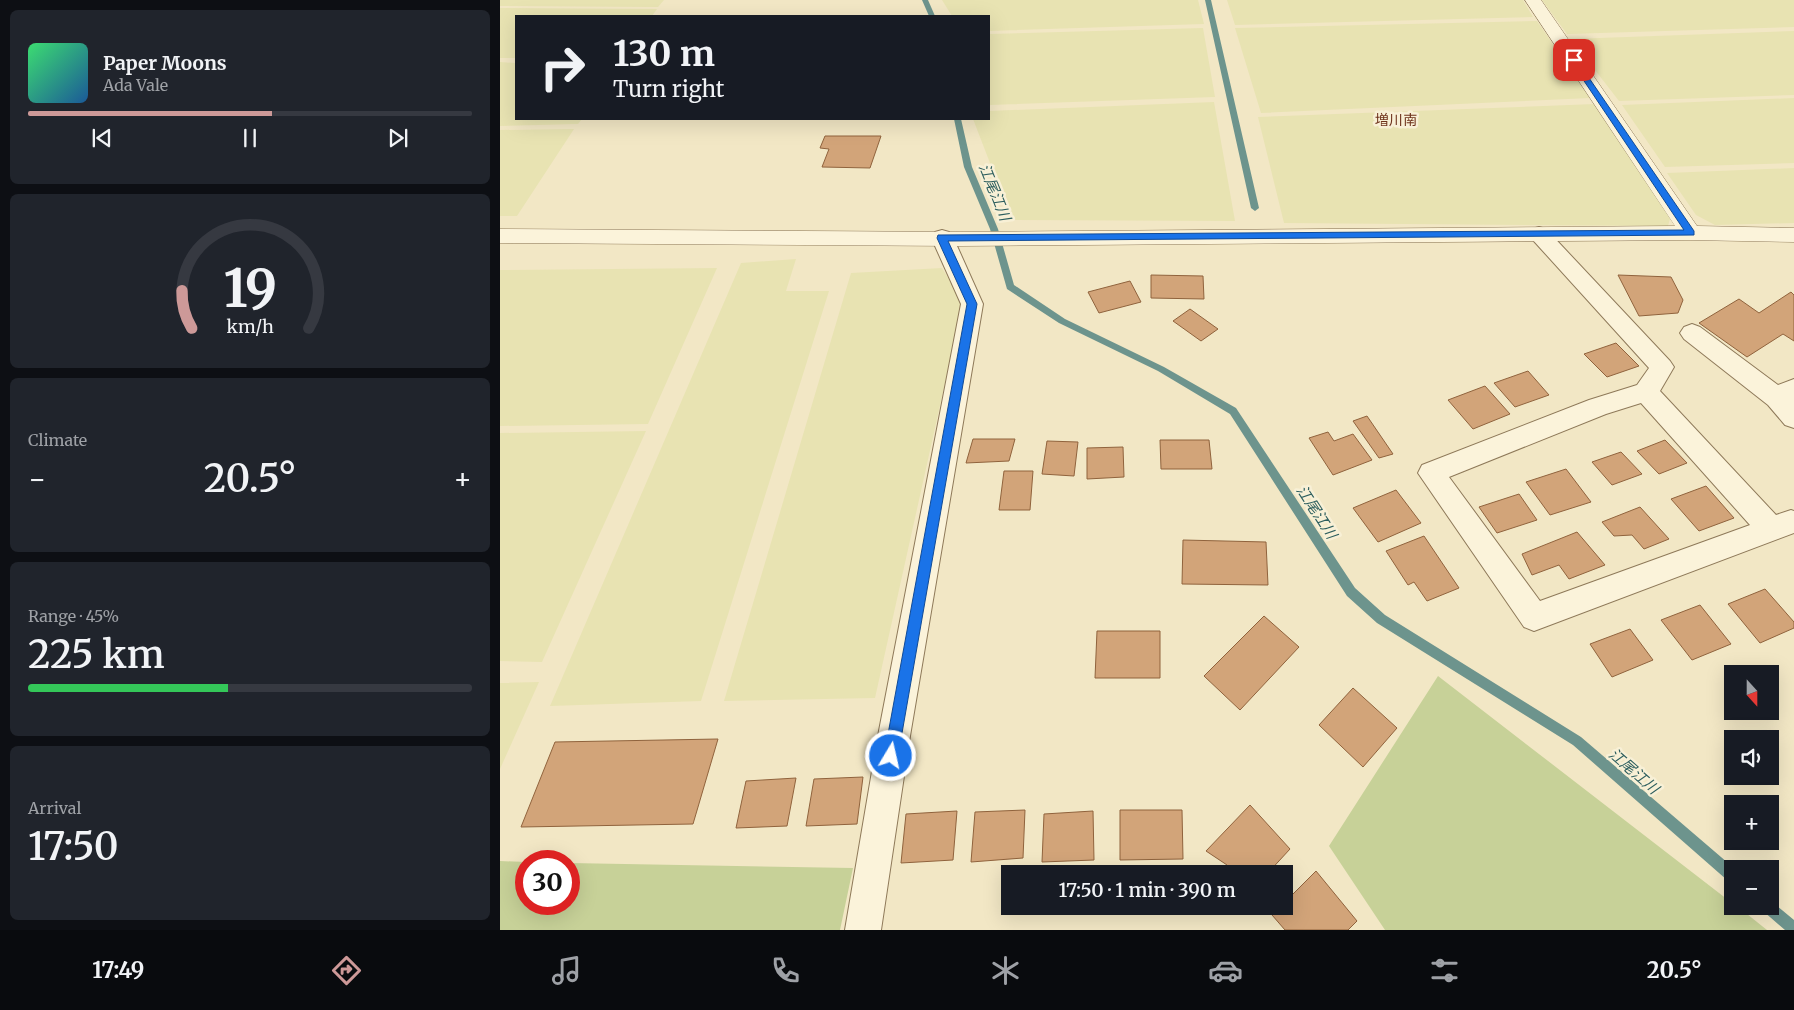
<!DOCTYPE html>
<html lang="en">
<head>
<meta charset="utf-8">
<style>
	body { margin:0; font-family:Merriweather,"Noto Sans JP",serif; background:#20242c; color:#f1f3f6; height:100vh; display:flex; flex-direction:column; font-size:19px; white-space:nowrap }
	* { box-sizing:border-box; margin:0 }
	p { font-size:16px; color:#9ea1a6 }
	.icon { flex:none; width:28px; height:28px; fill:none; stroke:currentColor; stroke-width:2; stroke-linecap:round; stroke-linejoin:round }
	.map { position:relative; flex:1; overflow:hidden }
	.drawer { display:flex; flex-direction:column; gap:10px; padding:10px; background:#0d0f14; width:500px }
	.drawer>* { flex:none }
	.guide { position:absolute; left:15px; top:15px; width:475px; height:105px; border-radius:0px; box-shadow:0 5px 20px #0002; background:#171b24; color:#f1f3f6; overflow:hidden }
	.needle { width:32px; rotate:159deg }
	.buttons { position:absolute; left:1224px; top:665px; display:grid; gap:10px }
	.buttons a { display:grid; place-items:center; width:55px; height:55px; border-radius:0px; background:#171b24; box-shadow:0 5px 20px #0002; font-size:25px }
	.speed { position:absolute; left:15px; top:850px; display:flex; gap:10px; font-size:25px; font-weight:700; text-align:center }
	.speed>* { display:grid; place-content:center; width:65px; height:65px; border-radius:50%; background:#171b24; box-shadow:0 5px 20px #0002; line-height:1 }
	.speed .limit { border:8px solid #d22; background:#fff; color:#111 }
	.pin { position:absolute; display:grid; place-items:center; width:42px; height:42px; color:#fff; margin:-21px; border-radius:10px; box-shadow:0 2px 8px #0006 }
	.me { position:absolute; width:55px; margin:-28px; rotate:9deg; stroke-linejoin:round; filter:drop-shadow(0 0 4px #0008) }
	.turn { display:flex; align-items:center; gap:18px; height:105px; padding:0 15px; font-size:22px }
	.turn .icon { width:65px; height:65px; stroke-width:2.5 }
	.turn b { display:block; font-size:35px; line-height:42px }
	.big { font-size:38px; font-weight:600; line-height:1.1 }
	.drawer .widget { flex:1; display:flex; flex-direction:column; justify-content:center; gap:8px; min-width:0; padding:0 18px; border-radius:8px; background:#20242c }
	.drawer .dial { align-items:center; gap:0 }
	.dial svg { height:130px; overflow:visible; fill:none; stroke:#363941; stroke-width:7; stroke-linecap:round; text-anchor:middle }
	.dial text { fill:#f1f3f6; stroke:none }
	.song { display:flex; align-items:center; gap:15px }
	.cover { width:60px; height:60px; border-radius:8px; background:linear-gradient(135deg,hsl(140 70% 55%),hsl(210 70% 35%)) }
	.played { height:5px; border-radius:2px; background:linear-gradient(90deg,#cd9998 55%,#363941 55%) }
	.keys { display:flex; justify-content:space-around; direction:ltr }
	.heat { display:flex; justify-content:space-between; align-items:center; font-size:28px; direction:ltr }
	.charge { height:8px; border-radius:4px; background:linear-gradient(90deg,#34c759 45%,#363941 0) }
	.trip { position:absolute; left:501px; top:865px; width:292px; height:50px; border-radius:0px; background:#171b24; box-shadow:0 5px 20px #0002; font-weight:600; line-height:50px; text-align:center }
	.tabs { display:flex; height:80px; justify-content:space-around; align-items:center; background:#090b0e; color:#9ea1a6 }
	.tabs .icon { width:35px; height:35px }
	.tabs .active { color:#cd9998 }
	.tabs b { font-size:22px; color:#f1f3f6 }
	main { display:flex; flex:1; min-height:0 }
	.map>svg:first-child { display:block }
	.farmland { fill:#e8e3b2 }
	.green { fill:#c7d198 }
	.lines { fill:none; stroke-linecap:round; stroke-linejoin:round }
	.stream { fill:#6d948d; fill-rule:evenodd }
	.building { fill:#d2a479; stroke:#90633d }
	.minor-casing { stroke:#8e7959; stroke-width:2 }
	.tertiary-casing { stroke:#8e7959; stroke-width:1 }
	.minor { fill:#fbf3da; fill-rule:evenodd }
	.tertiary { fill:#fbf3da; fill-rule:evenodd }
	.route { fill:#1a73e8; stroke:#114b97 }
	.labels { text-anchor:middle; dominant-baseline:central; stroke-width:5; stroke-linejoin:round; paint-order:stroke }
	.far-quarter-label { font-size:14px; fill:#6d311a; stroke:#f8f0d6 }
	.water-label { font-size:15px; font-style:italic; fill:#2d5e5e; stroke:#f8f0d6 }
</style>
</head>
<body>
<main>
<section class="drawer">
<div class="widget">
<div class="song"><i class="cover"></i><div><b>Paper Moons</b><p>Ada Vale</p></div></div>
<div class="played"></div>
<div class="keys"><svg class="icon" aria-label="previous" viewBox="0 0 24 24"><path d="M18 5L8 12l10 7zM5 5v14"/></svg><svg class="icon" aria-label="pause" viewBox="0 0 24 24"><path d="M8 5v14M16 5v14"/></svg><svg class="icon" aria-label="next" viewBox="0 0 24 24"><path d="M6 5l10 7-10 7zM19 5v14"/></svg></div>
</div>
<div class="widget dial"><svg viewBox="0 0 100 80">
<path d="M14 69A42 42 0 1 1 86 69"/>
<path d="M14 69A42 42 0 0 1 8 46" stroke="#cd9998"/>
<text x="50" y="56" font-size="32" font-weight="700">19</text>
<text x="50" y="72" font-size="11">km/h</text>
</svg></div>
<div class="widget"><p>Climate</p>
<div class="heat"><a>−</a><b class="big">20.5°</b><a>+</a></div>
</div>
<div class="widget"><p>Range · 45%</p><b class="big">225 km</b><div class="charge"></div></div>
<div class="widget"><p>Arrival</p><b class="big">17:50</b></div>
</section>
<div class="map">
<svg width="1294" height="930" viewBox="0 0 1294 930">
	<rect width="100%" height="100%" fill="#f2e7c5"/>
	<path class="farmland" d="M0,0h164l-6,7 -158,-1z
		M442,0h256l6,24 -215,7v-15h-37z
		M727,0h296l10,17 -298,8z
		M1042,0h252v27l-227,7z
		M0,8l157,1 -5,7h-136v42h-16z
		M1037,21l53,77 -329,15 -26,-85z
		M703,28l12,69 -226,8v-71z
		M1294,31v64l-175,6 -48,-62z
		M0,62l16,1v56h66l-4,5 -78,2z
		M1294,98v65l-129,4 -43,-62z
		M714,102l21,119 -223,-1 -39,-101h16v-8z
		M1095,104l76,111 -3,11 -384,-3 -26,-106z
		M74,129l-57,87h-17v-86z
		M1294,168v55l-79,2 -19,-10 -29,-42z
		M296,259l-10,32h43l-128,410 -151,5 191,-443z
		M217,268l-69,156 -148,2v-156z
		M442,268l21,34 -88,396 -151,3 127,-428z
		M146,431l-104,231 -42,-1v-228z
		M39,682l-39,87v-86z"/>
	<path class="green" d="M938,676l294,227v3h5l30,24h-382l-56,-84z
		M0,861l26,1v42h43v-41l284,5 -13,62h-340z"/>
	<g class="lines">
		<path class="stream" d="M422,0h6l7,16h-6z
			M705,0h6l48,208 -4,3 -4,-3z
			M454,119h7l11,48 26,62 16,56 51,34 99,48 72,41 119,180 30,27 196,122 154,132h-3v13l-5,-2 -154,-135 -196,-122 -30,-27 -117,-182 -72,-43 -99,-48 -52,-34 -17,-60 -26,-62z
			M1270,900l24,20v10h-9l-22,-19 -2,-5h9z"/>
	</g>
	<path class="building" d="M325,136h56l-11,32 -48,-1 7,-18 -9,-1z
		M651,275l52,1 1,23 -53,-1z
		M1118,275l53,2 12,23 -5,13 -39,3z
		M630,281l11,21 -42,11 -11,-21z
		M1291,292l3,3v46l-11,-7 -36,23 -48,-34 40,-24 20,14z
		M690,309l28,20 -17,12 -28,-20z
		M1116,343l23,23 -32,11 -23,-23z
		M1028,371l21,24 -34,12 -21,-24z
		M985,386l25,28 -37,15 -25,-29z
		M867,416l26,38 -14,4 -26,-37z
		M828,432l6,9 19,-7 19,26 -39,15 -24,-37z
		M473,439h42l-6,22 -43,2z
		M660,440h49l3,29h-51z
		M1165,440l22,23 -28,11 -22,-23z
		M547,441l31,1 -4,34 -32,-2z
		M623,447l1,30 -37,2v-31z
		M1121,452l21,22 -30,11 -20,-23z
		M1066,469l25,33 -41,13 -24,-33z
		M504,471h29l-3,39h-31z
		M1206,486l28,32 -35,13 -28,-32z
		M896,490l25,33 -43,19 -25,-34z
		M1019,494l18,26 -40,13 -18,-26z
		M1140,507l29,32 -25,10 -12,-14 -18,1 -12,-14z
		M1077,532l28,33 -36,14 -10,-14 -27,10 -10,-21z
		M924,536l35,52 -32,13 -13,-19 -6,3 -22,-34z
		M683,540l83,2 2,43 -86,-1z
		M1265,589l29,33v6l-34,15 -32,-39z
		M1200,605l31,39 -39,16 -31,-40z
		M764,616l35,31 -59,63 -36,-34z
		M1130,629l23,31 -41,17 -22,-33z
		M597,631h63v47h-65z
		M853,688l44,40 -34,39 -44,-42z
		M218,739l-25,85 -172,3 34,-85z
		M363,777l-6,47 -51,2 8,-47z
		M296,778l-9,48 -51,2 10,-47z
		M750,805l40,44 -23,25h-44l4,-9 -21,-14z
		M525,810l-2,48 -52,4 4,-50z
		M620,810h62l1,49 -63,1z
		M457,811l-4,49 -52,3 5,-49z
		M593,811l1,49 -52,2 2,-48z
		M816,871l41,50 -9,9h-63l-13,-15 8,-9h5v-4z"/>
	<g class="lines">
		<g class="minor-casing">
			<path id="minor" d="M1039,227l7,2 124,132 4,6 -14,24 116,124 15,-5 3,1v22l-260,98 -10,-4 -106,-154 4,-8 167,-65 48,-15 12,-17 -117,-129 -4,-5 4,-5zM1141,403l109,122 -210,76 -91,-124 157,-63z
				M442,230l7,2 4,5 30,67 -73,432 -29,194h-36l33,-194 83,-432 -30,-67 4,-5z
				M1192,324l8,3 78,58 16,-6v49l-9,-3 -17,-20 -84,-66 -4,-6 4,-6z"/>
		</g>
		<g class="tertiary-casing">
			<path id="tertiary" d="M1025,0h16l156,226 97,2v14l-103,-2 -731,6 -460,-3v-14l460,3 715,-6z"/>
		</g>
		<use href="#minor" class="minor"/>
		<use href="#tertiary" class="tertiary"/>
	</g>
	<path class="route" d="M1071,59h5l118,172v4l-746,6 29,63 -79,452 -2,5 -5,2 -5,-2 -2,-5 83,-452 -30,-66 1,-3 746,-5 -114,-170z"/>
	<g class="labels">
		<g class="far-quarter-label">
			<text x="896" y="120">増川南</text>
		</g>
		<g class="water-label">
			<text transform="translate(495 192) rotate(68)">江尾江川</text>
			<text transform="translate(817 512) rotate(57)">江尾江川</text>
			<text transform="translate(1134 771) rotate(41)">江尾江川</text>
		</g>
	</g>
</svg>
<div class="buttons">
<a><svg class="needle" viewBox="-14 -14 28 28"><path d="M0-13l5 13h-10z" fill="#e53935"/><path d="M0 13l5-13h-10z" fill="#9ea1a6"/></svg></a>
<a><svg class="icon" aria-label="sound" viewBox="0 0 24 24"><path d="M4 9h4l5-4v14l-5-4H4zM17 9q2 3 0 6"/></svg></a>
<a>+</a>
<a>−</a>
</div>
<div class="speed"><div class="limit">30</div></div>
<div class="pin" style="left:1074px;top:60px;background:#d93025"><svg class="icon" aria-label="arrive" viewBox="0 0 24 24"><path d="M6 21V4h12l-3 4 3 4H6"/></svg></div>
<svg class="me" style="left:391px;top:756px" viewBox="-20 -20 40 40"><circle r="17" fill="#1a73e8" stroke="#fff" stroke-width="3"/><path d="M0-11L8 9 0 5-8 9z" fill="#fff"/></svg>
<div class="trip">17:50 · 1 min · 390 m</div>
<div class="guide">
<div class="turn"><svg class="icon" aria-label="right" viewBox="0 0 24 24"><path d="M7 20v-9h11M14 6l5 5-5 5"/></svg><div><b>130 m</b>Turn right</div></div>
</div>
</div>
</main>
<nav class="tabs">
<b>17:49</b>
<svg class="icon active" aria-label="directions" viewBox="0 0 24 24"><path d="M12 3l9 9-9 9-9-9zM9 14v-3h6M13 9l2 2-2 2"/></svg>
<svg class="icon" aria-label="music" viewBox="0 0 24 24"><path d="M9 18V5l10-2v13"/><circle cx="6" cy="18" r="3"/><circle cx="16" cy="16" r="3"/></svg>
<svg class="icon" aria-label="phone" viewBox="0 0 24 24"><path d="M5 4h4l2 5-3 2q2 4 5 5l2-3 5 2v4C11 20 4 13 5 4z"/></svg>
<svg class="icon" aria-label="climate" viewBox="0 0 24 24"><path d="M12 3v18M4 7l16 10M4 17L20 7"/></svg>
<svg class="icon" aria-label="car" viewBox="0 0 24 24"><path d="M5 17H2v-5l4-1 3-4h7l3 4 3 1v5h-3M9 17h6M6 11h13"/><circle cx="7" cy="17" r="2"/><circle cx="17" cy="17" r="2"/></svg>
<svg class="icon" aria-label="filters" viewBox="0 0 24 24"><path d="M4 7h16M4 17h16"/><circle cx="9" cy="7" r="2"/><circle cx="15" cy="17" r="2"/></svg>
<b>20.5°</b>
</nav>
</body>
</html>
